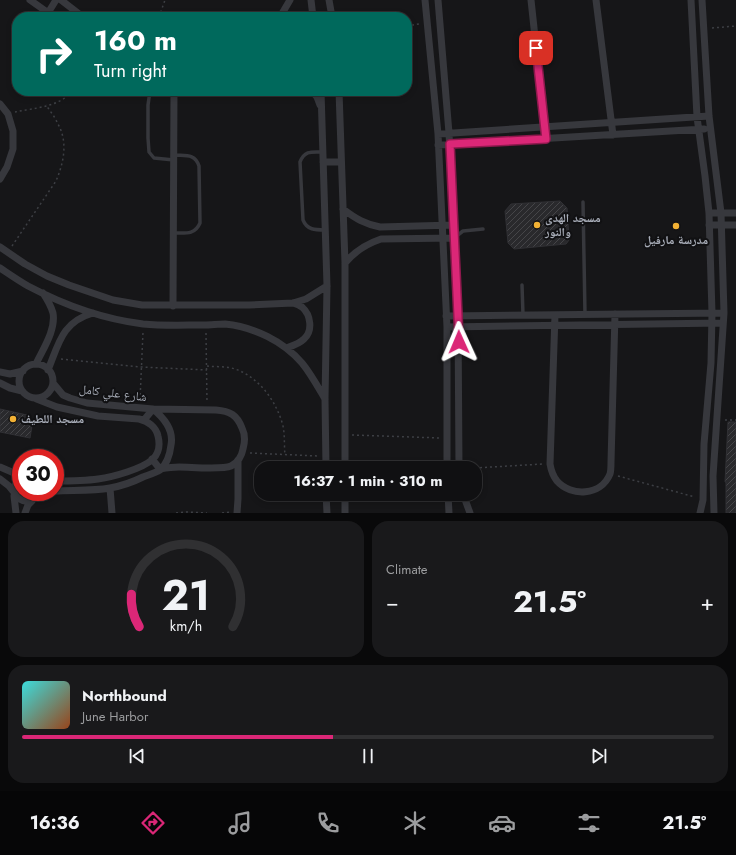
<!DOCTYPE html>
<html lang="en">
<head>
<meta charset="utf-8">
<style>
	body { margin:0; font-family:Jost,"Noto Naskh Arabic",sans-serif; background:#19191b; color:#f1f3f6; height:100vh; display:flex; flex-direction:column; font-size:15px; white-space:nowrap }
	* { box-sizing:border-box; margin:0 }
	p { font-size:13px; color:#9c9d9f }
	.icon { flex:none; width:22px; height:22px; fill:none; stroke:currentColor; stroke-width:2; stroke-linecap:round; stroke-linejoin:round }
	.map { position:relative; height:513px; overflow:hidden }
	.details { display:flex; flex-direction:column; gap:8px; padding:8px; background:#09090a; flex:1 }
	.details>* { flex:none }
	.banner { position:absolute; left:12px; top:12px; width:400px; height:84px; border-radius:16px; box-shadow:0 2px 6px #0003,0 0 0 1px #303032; background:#00695c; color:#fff; overflow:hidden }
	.speed { position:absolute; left:12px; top:449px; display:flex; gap:8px; font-size:20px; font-weight:700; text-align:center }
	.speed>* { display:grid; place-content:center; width:52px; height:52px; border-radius:50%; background:#101012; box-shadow:0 2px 6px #0003,0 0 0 1px #303032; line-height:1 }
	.speed .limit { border:6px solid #d22; background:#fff; color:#111 }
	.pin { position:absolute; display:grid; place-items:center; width:34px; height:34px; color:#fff; margin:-17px; border-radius:8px; box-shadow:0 2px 6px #0006 }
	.me { position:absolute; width:44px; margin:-22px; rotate:359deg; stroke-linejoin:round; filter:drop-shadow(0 0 3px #0008) }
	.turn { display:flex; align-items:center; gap:14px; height:84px; padding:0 16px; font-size:18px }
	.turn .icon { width:52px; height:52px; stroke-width:2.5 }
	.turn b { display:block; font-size:28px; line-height:34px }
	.big { font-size:30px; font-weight:700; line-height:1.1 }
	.details .card { flex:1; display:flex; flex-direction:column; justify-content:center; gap:6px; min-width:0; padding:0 14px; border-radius:16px; background:#19191b }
	.details .dial { align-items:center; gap:0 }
	.dial svg { height:104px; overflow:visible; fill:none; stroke:#303032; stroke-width:7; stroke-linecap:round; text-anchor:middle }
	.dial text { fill:#f1f3f6; stroke:none }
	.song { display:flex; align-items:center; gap:12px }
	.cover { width:48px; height:48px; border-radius:6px; background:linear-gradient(135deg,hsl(180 70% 55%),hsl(20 70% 35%)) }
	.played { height:4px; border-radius:2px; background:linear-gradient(90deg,#db2777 45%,#303032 45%) }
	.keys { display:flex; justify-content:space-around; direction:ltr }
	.heat { display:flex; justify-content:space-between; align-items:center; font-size:22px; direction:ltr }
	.details .tiles { flex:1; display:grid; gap:8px; grid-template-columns:1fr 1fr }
	.card:last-child { grid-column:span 2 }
	.trip { position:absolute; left:254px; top:461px; width:228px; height:40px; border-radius:16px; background:#101012; box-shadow:0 2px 6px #0003,0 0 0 1px #303032; font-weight:700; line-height:40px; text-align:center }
	.tab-bar { display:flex; height:64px; justify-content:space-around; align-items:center; background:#060607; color:#9c9d9f }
	.tab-bar .icon { width:28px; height:28px }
	.tab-bar .on { color:#db2777 }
	.tab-bar b { font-size:18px; color:#f1f3f6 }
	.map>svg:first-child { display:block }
	.building { fill:url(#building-hatch); stroke:#303034 }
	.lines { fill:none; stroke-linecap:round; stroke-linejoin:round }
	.path { stroke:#3d3f44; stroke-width:1.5; stroke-dasharray:2 3; stroke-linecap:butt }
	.lane { stroke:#37383d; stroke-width:3.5 }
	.street { stroke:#37383d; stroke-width:7 }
	.route-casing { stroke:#8e194d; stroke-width:10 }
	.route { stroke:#db2777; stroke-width:7 }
	.poi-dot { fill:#f2b134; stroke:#111113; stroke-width:1.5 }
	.labels { text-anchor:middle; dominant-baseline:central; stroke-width:4; stroke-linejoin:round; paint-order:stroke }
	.poi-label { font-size:12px; font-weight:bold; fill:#a8adb8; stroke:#111113; text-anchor:start }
	.street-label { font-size:12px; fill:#a8adb8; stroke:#111113 }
</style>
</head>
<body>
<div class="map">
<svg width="736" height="513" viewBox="0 0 736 513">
	<defs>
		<pattern id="building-hatch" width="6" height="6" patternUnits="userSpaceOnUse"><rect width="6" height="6" fill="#29292c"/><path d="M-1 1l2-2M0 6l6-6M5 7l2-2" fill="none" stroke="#454548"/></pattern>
	</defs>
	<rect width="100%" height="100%" fill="#161618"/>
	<path class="building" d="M560,201l7,7 2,32 -3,4 -52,5 -6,-6 -3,-32 6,-7z
		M0,409l27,6 -2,9 7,2 -2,12 -30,-6z
		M728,422h8v91h-10v-31h-1z"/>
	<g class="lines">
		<path class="path" d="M159,17l6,-17
			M407,26l12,-2
			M712,28l24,-2
			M15,112c19,-4 45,-5 57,-21
			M12,246l44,-65c8,-19 12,-39 2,-57 -3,-7 -8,-13 -12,-19
			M206,333l1,70
			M61,359l80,8 66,3
			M207,366c9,1 19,0 28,3 24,8 42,33 48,57 2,9 1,20 2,29
			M140,400l3,-68
			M725,420h11
			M352,435l88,3
			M250,453l68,3
			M475,468l68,-4
			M618,476l77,21
			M176,513l10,-1 21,1
			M222,513l8,-1"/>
		<path class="lane" d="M150,91l-2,14v33l1,14 5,6 20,2
			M323,152c-11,0 -18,-2 -23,10l3,58c4,10 12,10 22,10
			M583,202l2,112
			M174,233c11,0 21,2 26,-10l-1,-57c-4,-13 -14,-10 -25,-11
			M454,238l9,-7 20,-2
			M522,285l1,30"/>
		<path class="street" d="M30,0l24,17
			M61,0l22,17
			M311,0l2,17
			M329,0l3,17
			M425,0l13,134 9,193v141
			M438,0l11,133 9,183 1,152
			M531,0l15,139
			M596,0l17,135
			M691,0l6,117 8,59 4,37 3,100 -1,50 -7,81 -1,56 -3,13
			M702,0l7,116 12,97 3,100 -11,163 1,37
			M48,13l8,-13
			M280,17l10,-17
			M312,91l5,6 3,8
			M321,91l6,195 -2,113 1,69
			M339,91l6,172v205
			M0,104l8,10 5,17v18l-6,18 -7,12
			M438,134l271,-18
			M438,145l266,-16
			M323,162h18
			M343,209c13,10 22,15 37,18l74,-2
			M709,213h27
			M709,225h27
			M0,247l25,17 22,12 22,9 44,15 29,5h107l44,-2 13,-4 21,-13
			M345,263c10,-12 21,-19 36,-24l73,-1
			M0,268c9,6 19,13 28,18 36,19 75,33 115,38 20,2 41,1 61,1 7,0 14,-1 21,-1 29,3 58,17 77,39 9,11 16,24 23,36
			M173,306l1,-215
			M555,315l-5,149c1,6 3,12 7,17 14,16 44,15 53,-7 1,-3 1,-8 1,-12l4,-148
			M446,316l278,-3
			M447,327l276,-4
			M286,348c6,-2 13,-4 18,-9 9,-8 7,-24 -2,-32 -3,-2 -6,-3 -9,-4
			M36,364c7,-15 20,-34 17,-51 -2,-7 -6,-14 -10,-20
			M19 381a17 17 0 1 1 34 0a17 17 0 1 1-34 0Z
			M48,370c11,-27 14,-48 45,-57
			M0,372l10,2 13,-3
			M0,383l10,5 12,3
			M53,383l10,12 7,3 17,5 66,6c11,9 21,21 18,36 -1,9 -4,19 -11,25 -5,3 -12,5 -17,7 -10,5 -22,9 -33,11 -17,3 -37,2 -55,3
			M34,398l23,9 41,9 41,3c9,2 17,8 19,17 2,8 1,17 -5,23 -11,10 -40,18 -55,20 -14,2 -29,2 -43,2
			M144,420l9,-11 63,1c14,1 21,5 26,18 3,6 3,14 1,21 -1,6 -5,14 -12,17 -9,4 -40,1 -52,1 -7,0 -13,1 -19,2l-8,-10
			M0,467l21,9
			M0,479l9,7 4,5
			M21,479c-21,14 10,34 17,13
			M110,488l2,25
			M326,494l1,19
			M345,494v19
			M448,494l1,19
			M463,494l7,19
			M14,496l2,17
			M36,497l10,-5
			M25,513l3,-8 4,-4
			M237,513l1,-14v-39"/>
	</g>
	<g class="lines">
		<g class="route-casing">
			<path id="route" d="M459,342l-1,-26 -8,-172 96,-5 -10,-91"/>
		</g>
		<use href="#route" class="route"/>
	</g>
	<g class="poi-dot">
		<circle cx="537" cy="225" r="4"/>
		<circle cx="676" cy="226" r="4"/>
		<circle cx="13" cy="419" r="4"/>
	</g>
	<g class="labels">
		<g class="poi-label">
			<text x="545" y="218">مسجد الهدى<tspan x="545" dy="14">والنور</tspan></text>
			<text x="676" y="240" text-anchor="middle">مدرسة مارفيل</text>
			<text x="21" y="419">مسجد اللطيف</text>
		</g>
		<g class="street-label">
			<text transform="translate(113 393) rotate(7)">شارع علي كامل</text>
		</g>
	</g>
</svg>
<div class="speed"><div class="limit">30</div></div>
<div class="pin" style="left:536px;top:48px;background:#d93025"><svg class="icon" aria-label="arrive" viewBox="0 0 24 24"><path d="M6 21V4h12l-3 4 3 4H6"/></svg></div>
<svg class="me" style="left:459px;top:342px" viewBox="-20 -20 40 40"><path d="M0-17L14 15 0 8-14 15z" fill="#db2777" stroke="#fff" stroke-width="4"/></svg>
<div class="trip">16:37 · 1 min · 310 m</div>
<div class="banner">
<div class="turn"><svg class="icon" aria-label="right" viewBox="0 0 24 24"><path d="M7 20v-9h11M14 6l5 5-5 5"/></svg><div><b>160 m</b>Turn right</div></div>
</div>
</div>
<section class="details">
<div class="tiles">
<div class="card dial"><svg viewBox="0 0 100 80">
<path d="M14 69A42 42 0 1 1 86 69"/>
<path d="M14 69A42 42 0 0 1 8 44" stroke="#db2777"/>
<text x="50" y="56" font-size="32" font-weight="700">21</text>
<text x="50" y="72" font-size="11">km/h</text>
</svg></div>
<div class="card"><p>Climate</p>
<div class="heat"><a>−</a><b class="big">21.5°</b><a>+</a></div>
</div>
<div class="card">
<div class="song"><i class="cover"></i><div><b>Northbound</b><p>June Harbor</p></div></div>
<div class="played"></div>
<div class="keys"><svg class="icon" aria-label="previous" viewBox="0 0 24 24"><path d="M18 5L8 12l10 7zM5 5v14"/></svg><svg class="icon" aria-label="pause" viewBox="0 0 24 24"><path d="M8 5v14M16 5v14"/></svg><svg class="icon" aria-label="next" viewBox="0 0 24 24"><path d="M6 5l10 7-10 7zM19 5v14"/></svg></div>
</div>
</div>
</section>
<nav class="tab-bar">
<b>16:36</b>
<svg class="icon on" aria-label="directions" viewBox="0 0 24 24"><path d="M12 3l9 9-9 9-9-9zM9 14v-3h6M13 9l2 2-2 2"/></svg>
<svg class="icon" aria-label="music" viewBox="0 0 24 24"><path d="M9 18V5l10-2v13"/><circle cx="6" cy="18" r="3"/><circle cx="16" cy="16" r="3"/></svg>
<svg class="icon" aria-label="phone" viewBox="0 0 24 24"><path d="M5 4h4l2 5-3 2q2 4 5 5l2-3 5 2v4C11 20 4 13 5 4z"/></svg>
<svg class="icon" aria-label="climate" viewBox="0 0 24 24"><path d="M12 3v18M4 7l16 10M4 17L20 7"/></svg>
<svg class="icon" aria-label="car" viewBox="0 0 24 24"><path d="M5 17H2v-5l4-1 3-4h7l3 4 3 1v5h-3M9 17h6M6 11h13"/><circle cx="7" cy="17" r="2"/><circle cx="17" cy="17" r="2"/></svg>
<svg class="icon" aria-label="filters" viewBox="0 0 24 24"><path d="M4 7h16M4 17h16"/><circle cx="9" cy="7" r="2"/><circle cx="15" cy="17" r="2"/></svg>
<b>21.5°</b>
</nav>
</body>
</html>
